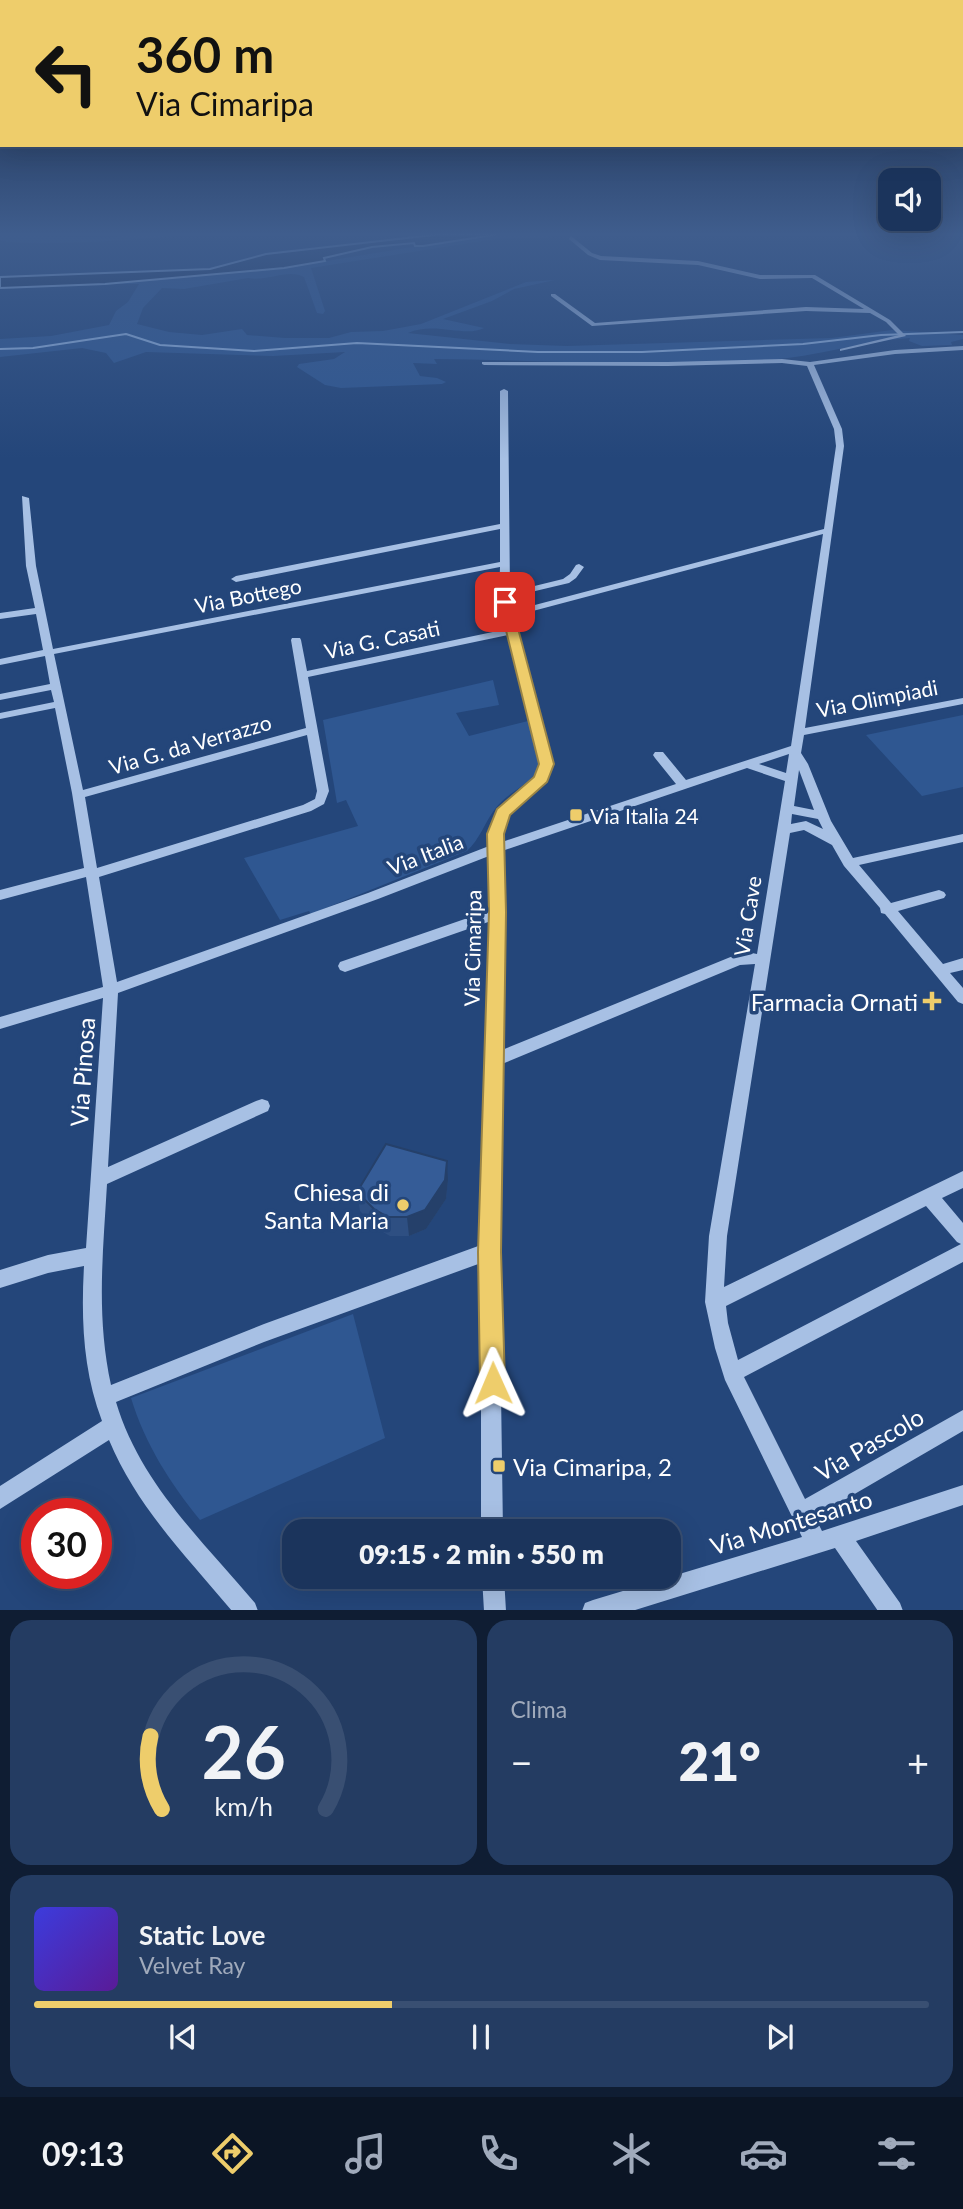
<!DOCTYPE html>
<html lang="it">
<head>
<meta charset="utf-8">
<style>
	body { margin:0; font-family:Lato,sans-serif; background:#243c62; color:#f1f3f6; height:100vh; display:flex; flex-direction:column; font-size:26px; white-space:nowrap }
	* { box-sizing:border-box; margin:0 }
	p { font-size:23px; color:#a0aabb }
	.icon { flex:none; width:38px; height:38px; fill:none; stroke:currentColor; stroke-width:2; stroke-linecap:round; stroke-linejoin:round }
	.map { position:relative; height:1610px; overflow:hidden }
	.side { display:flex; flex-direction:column; gap:10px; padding:10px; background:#0f1d33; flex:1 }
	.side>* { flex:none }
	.banner { position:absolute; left:0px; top:0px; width:964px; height:147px; box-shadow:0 7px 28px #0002,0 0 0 2px #394f72; background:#eecd6b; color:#111; overflow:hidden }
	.controls { position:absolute; left:878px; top:168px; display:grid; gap:14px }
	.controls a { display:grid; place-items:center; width:63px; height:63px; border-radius:14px; background:#1b345c; box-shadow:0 7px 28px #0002,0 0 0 2px #394f72; font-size:35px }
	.speed { position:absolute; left:21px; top:1498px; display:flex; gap:14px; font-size:35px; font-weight:700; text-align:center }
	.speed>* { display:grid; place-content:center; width:91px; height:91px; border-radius:50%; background:#1b345c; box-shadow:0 7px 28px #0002,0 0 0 2px #394f72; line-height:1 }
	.speed .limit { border:10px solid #d22; background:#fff; color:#111 }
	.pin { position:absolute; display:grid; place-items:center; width:60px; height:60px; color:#fff; margin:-30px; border-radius:14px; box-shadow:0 4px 10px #0006 }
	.me { position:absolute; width:77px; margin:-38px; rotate:359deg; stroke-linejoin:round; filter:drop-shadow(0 0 5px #0008) }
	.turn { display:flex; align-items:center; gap:24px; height:147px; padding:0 21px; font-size:32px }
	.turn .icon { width:91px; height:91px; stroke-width:2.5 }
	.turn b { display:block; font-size:49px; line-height:60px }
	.big { font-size:52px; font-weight:800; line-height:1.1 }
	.side .widget { flex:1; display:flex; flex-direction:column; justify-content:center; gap:10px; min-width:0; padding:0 24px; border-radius:21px; background:#243c62 }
	.side .dial { align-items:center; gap:0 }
	.dial svg { height:182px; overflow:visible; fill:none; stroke:#394f72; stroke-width:7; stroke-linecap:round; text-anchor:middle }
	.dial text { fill:#f1f3f6; stroke:none }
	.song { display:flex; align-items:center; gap:21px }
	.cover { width:84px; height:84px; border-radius:10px; background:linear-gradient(135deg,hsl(240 70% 55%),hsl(270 70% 35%)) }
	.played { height:7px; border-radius:4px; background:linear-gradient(90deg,#eecd6b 40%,#394f72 40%) }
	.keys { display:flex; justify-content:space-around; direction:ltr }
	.heat { display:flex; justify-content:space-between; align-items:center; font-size:38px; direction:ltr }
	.side .tiles { flex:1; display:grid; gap:10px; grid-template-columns:1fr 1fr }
	.widget:last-child { grid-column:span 2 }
	.trip { position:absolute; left:282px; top:1519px; width:399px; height:70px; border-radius:21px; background:#1b345c; box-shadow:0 7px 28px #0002,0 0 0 2px #394f72; font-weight:800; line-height:70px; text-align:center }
	.tab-bar { display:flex; height:112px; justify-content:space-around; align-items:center; background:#0b1525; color:#a0aabb }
	.tab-bar .icon { width:49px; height:49px }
	.tab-bar .active { color:#eecd6b }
	.tab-bar b { font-size:32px; color:#f1f3f6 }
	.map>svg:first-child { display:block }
	.green { fill:#2f5791 }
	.water { fill:#19325a; stroke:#9bbbe5; stroke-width:2 }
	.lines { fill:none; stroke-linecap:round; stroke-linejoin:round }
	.stream { stroke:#9bbbe5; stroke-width:2 }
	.minor { fill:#a7c0e4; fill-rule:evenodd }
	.wall { fill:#2e4f82 }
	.shaded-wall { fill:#25406a }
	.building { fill:#355c97; stroke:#25406a; stroke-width:2 }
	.route { fill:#eecd6b; stroke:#9b8546; stroke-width:2 }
	.poi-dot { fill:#eecd6b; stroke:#24467a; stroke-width:2.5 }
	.labels { text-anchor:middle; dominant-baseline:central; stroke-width:7; stroke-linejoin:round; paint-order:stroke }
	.street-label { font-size:21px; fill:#fff; stroke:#24467a }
	.poi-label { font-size:21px; fill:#fff; stroke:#24467a; text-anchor:start }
	.near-poi-label { font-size:24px; fill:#fff; stroke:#24467a; text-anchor:end }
	.near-street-label { font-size:24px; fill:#fff; stroke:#24467a }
</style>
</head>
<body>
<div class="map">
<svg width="963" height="1611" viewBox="0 0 963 1611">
	<rect width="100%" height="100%" fill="#24467a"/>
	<path class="green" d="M135,234h52c-27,5 -166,14 -187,6v-5l109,3z
		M515,234h44l-14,4 -50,1 -184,29 14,43 -2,3 -6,-1 -13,-36c-15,-9 -38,5 -56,1l-64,11 -22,-1 -19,20 -6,16 32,8 33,3 40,-6 5,6 38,3h44l22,-6 32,-1 38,-7 105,-42 29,-2 -41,9 -22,12 -49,18 41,9c-19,10 -49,-7 -76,5l102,11 57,2 265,-8 60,-8 71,5v4l-12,3 1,3 -30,1 -13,-5 1,-3c-48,3 -94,19 -142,22 -111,8 -223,0 -334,-1l3,5 -24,-1 7,13 17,2 9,4 -4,2 -101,4 -16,-3 -28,-18 2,-3 35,-5 11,-7 -72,4 -127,-4 -32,11 -8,-10 -24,-5 -82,9v-18l51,-3 58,-11 7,-14 12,-9 11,-18h-34l179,-16 177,-29z
		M493,680l6,25 -43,8 13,23 63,-16 11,42c-13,25 -31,26 -48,47 -10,13 -15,30 -28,42l-156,63 -2,-3 -29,9 -36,-62 114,-32 -12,-26 -9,3 -14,-83z
		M963,715v72l-41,9 -56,-61z
		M353,1314l32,124 -185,82c-30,-37 -55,-76 -69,-122z"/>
	<path class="water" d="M442,234h57l-76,12h-8l-1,-3 -42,4 -48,11 1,3 -41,7 -179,16 -105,4v-11l210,-8 56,-15z"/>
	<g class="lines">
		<path class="stream" d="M0,349l33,-1 93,-14 34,11 94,6 103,-8 181,9h104l161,-8 78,-9 82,-3"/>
		<path class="minor" d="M571,236l21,17 9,3 97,5 62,14h55l75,45 16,16 -66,15v-2l59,-14 -13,-13 -16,-9 -64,-2 -214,15 -41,-30v-2h4l40,29 211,-16 58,2 -52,-31 -52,1 -62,-14 -98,-5 -12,-5 -19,-16z
			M963,346v4l-68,4 -81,11 28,64 2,17 -39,282 158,-30v6l-159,31 -3,18 7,11 23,57 22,37 110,-24v8l-104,23 32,38 48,-13 5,2 2,3 -2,3 -46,13 45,53 20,-6v12l-13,3 13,15v16l-5,-2 -73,-88 -4,-1 -1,-5 -36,-42 -12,-21 -28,-15 -14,3 -63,403 -3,51 239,-116v17l-21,10 21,25v39l-219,115 61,122 158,-89v21l-148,86 7,14 141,-46v20l-107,36 44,62 3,8h-25l-43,-63 -203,63h-50l3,-8 8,-3 209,-63 -77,-157 -10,-32 -10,-46 4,-66 46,-272 -15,1 -238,99 -3,188 4,279h-22v-268l-217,79 -148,60c24,81 86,138 139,201l3,8h-26c-46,-55 -95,-104 -123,-171l-109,69v-23l102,-65c-19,-50 -21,-102 -18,-155l-36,7 -48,15v-18l48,-15 38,-7 17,-250 -103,31v-12l103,-30 -17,-110 -86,23v-10l84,-22 -12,-75 -17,-85 -55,11v-6l54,-11 -3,-12 -51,10v-6l50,-10 -5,-28 -45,9v-6l43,-9 -7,-36 -36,5v-6l35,-5 -9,-42 -4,-70 7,2 7,68 17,83 447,-87v-33l-264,53 -5,-3 5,-3 264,-52v-133l4,-2 4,2 2,201 53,-13 7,-5 6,-9 3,-1 5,3 -8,11 -7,5 -59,14 2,14 312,-82 12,-83 -2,-17 -27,-63 -25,-3 -114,3 -184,-1 -2,-1v-2h186l114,-3 28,3 85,-12zM823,534l-32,212 -105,34 -23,-28h-8l-2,3 2,3 21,26 -174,58 7,-27 36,-33 8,-18 -39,-148zM500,567l-1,29 3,19 5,14 -200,42 -6,-31 -1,-2h-8l-1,2 15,88 -223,62 -29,-136zM508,635l33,129c-14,34 -54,37 -52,82l-121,47 -251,89 -18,-105 212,-66 13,-7 5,-13 -21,-114zM307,735l10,56 -2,8 -12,6 -206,63 -12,-71zM789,754l-3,19 -27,-9zM747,768l38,13 -28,173 -5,-1 -19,3 -231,94 3,-137 -3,-62zM799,770l15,40 -20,-4zM792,814l26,5 5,10 -17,-8 -15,3zM489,856l2,54 -151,52 -2,4 2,4 5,2 146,-51 -10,324 -217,79 -153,61c-15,-69 -8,-132 -4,-201l161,-73 2,-5 -2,-5 -6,-2 -6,2 -148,66 10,-174 260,-94zM926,1206l31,36 4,2 -223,116 -10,-37 -2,-17z
			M482,1577h22l2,34h-22z"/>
	</g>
	<path class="wall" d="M448,1180l-2,19 -20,30 -17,7h-19l-14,-8 -16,-17 -3,-19z"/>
	<path class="shaded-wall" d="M447,1161l1,19 -2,19 -20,30 -17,7 -2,-19z"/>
	<path class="building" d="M386,1144l61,17 -2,19 -20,30 -18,7h-19l-14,-8 -17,-17z"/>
	<linearGradient id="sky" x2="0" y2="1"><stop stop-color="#142643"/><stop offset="0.51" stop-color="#3f5d8d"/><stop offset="1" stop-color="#3f5d8d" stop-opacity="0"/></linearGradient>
	<rect width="963" height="459" fill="url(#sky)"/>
	<path class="route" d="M505,598l6,4 43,162 -7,18 -37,33 -6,19 2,78 -5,340 4,131 -3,9 -9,4 -9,-4 -4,-9 -2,-131 11,-340 -2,-78 10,-25 37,-32 5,-13 -40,-162z"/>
	<g class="poi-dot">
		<rect x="569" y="808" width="14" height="14" rx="3.5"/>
		<path d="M928.5 990.5h7v7h7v7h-7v7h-7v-7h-7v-7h7z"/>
		<circle cx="403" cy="1205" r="7"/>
		<rect x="492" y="1459" width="14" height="14" rx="3.5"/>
	</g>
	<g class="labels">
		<g class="street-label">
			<text transform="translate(248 595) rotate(-11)">Via Bottego</text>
			<text transform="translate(382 639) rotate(-12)">Via G. Casati</text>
			<text transform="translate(877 698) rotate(-11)">Via Olimpiadi</text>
			<text transform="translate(190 744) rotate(-16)">Via G. da Verrazzo</text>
			<text transform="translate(425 854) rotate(-21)">Via Italia</text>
			<text transform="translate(747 916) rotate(-81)">Via Cave</text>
			<text transform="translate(472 948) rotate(-89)">Via Cimaripa</text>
		</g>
		<g class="poi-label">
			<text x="590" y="815">Via Italia 24</text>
		</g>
		<g class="near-poi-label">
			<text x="918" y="1001">Farmacia Ornati</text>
			<text x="389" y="1191">Chiesa di<tspan x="389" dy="28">Santa Maria</tspan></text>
			<text x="513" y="1466" text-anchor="start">Via Cimaripa, 2</text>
		</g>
		<g class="near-street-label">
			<text transform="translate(82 1072) rotate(-86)">Via Pinosa</text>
			<text transform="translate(869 1444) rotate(-30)">Via Pascolo</text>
			<text transform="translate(791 1522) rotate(-17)">Via Montesanto</text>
		</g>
	</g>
</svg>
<div class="controls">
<a><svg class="icon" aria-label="sound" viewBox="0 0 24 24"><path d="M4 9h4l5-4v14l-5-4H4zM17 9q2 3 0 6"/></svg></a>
</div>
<div class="speed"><div class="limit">30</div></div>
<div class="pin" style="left:505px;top:602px;background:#d93025"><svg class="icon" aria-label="arrive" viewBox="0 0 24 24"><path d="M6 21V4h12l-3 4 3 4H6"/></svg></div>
<svg class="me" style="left:493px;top:1383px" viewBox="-20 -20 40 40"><path d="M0-17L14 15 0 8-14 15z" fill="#eecd6b" stroke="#fff" stroke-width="4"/></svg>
<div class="trip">09:15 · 2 min · 550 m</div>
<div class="banner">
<div class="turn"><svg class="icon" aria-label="left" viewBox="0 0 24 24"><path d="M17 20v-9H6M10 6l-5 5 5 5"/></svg><div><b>360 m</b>Via Cimaripa</div></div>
</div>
</div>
<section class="side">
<div class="tiles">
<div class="widget dial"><svg viewBox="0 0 100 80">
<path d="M14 69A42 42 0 1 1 86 69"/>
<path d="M14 69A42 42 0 0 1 9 37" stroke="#eecd6b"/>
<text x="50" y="56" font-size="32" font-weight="700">26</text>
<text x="50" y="72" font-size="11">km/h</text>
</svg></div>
<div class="widget"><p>Clima</p>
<div class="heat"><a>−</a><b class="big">21°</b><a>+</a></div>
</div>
<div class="widget">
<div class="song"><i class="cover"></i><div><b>Static Love</b><p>Velvet Ray</p></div></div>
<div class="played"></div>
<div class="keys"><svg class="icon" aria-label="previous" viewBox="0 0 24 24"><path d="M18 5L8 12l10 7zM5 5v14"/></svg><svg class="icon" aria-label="pause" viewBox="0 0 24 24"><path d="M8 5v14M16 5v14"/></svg><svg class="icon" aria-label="next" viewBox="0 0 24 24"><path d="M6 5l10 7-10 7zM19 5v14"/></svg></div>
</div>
</div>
</section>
<nav class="tab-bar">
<b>09:13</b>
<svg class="icon active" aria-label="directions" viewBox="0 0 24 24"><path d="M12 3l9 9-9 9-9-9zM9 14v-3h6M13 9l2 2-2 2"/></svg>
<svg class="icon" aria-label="music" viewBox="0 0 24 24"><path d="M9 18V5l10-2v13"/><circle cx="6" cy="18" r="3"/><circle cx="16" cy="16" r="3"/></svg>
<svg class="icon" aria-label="phone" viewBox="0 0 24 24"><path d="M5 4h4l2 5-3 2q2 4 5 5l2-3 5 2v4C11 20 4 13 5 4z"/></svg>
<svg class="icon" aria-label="climate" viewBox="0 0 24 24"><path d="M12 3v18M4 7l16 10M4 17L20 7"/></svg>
<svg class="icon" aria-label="car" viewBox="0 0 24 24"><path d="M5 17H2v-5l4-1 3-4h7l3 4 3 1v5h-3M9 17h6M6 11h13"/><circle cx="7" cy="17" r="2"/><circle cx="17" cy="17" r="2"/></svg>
<svg class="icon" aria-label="filters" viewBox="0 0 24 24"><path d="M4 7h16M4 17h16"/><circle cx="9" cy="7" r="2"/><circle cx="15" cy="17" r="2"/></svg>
</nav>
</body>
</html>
